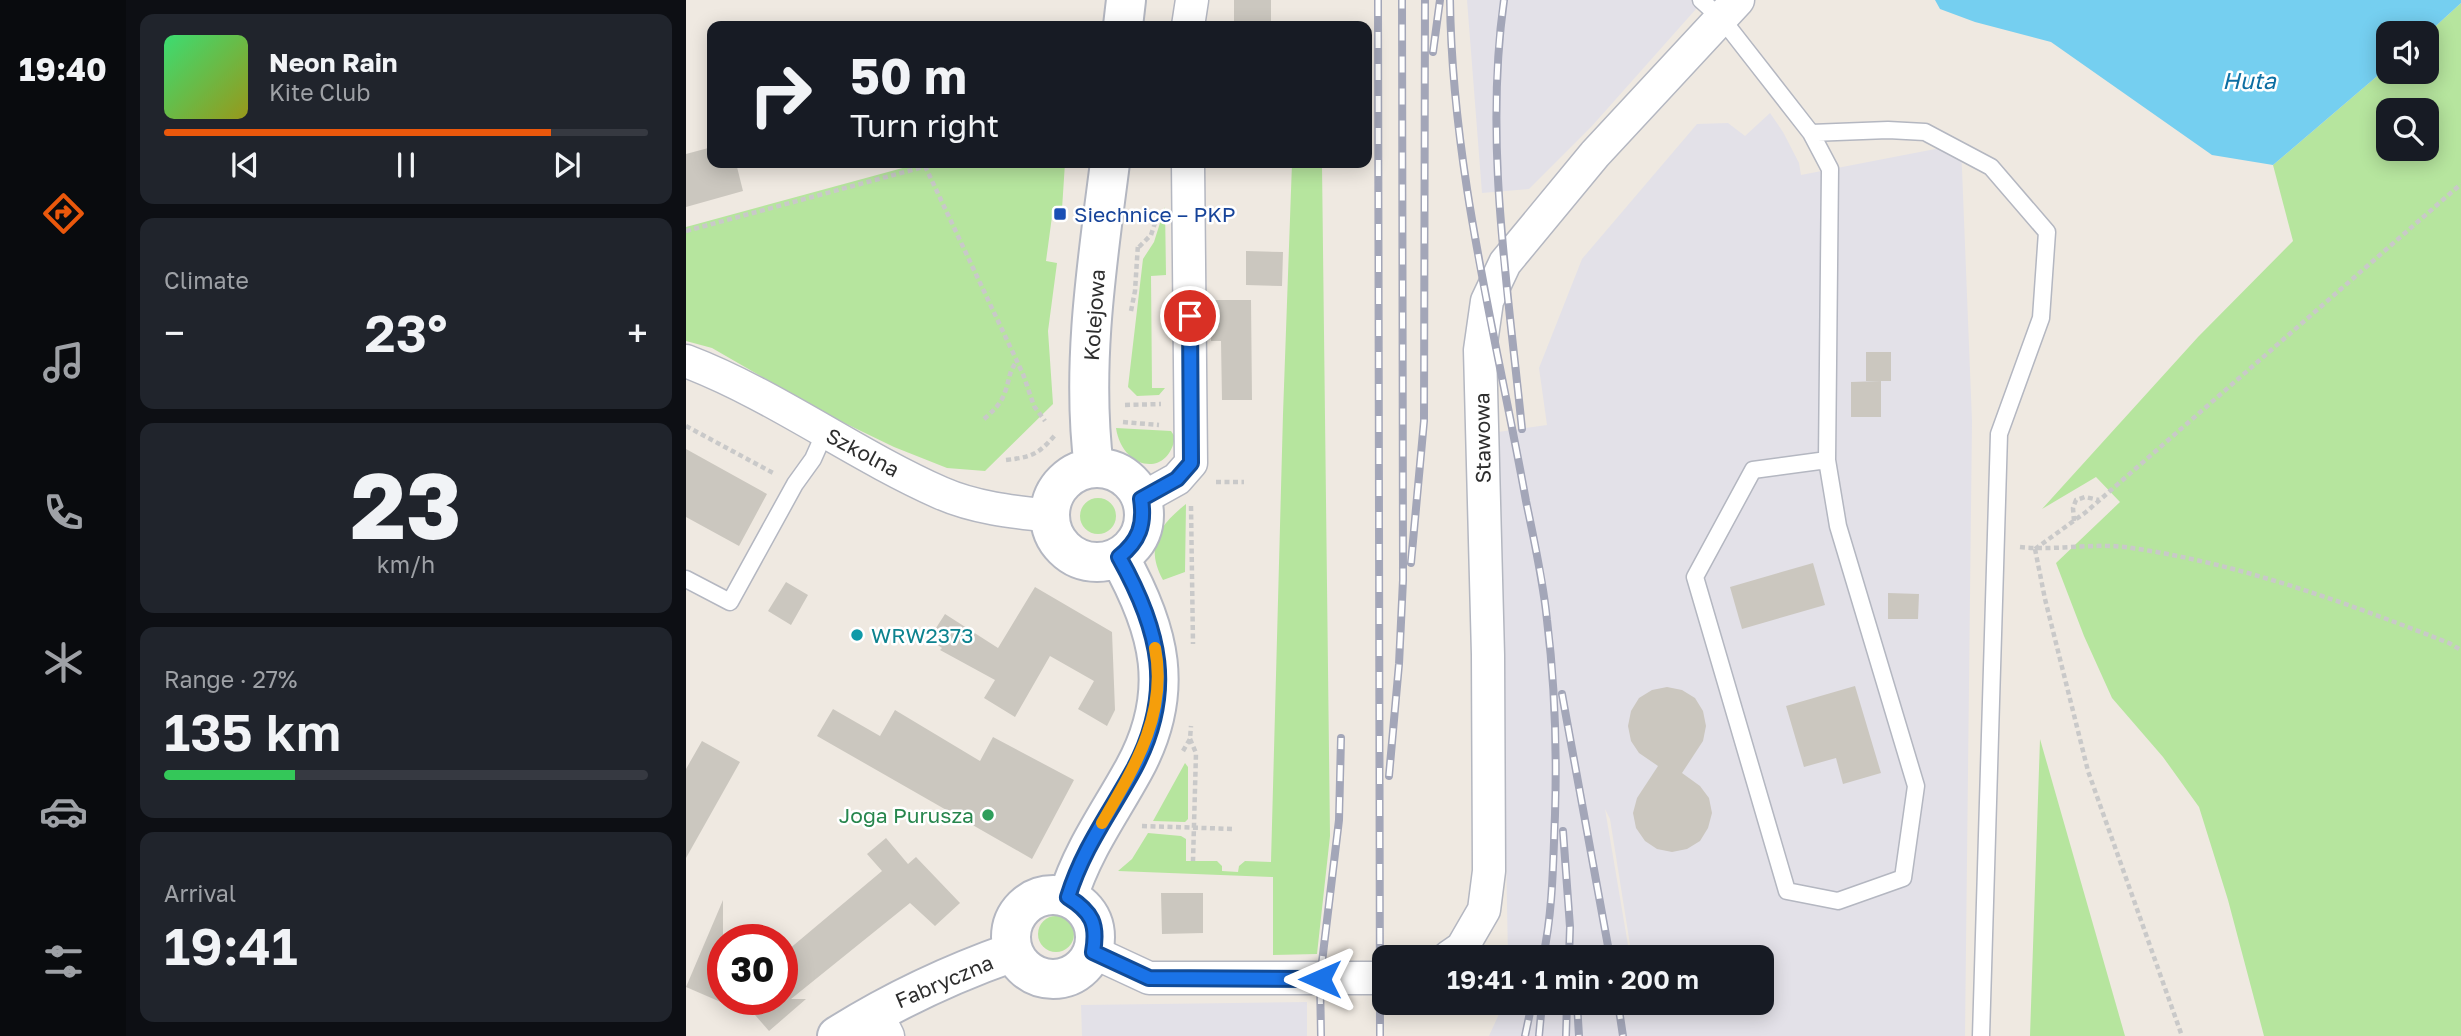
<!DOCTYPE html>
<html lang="en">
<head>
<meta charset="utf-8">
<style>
	body { margin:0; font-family:"Golos Text",sans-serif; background:#20242c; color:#f1f3f6; height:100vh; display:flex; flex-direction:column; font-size:26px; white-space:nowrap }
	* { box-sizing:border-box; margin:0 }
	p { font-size:23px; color:#9ea1a6 }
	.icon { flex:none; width:38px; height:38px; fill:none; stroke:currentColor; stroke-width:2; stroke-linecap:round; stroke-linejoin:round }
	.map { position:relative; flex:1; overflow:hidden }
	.drawer { display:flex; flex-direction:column; gap:14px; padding:14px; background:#0d0f14; width:560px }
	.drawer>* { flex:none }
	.banner { position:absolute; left:21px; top:21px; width:665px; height:147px; border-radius:14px; box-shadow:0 4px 18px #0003; background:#171b24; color:#f1f3f6; overflow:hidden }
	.controls { position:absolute; left:1690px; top:21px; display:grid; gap:14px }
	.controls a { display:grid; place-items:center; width:63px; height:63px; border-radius:14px; background:#171b24; box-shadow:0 4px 18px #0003; font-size:35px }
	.speed { position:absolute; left:21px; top:924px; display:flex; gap:14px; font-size:35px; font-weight:700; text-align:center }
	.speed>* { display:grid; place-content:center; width:91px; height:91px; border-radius:50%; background:#171b24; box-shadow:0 4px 18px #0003; line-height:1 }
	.speed .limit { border:10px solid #d22; background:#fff; color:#111 }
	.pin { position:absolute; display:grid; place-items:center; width:60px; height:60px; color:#fff; margin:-30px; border:4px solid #fff; border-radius:50%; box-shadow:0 2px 7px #0007 }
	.me { position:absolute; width:77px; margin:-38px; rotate:270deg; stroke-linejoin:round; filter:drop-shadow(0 0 5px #0008) }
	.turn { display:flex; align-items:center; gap:24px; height:147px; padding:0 28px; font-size:32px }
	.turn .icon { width:91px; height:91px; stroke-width:2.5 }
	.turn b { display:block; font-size:49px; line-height:60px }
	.big { font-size:52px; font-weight:600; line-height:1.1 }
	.drawer .widget { flex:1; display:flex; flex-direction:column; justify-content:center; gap:10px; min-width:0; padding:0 24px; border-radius:14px; background:#20242c }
	.drawer .dial { align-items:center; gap:0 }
	.dial b { font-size:91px; line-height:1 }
	.song { display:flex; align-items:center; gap:21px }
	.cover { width:84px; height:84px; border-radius:10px; background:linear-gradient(135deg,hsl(140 70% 55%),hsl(60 70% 35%)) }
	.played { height:7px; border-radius:4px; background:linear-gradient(90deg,#ea580c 80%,#363941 80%) }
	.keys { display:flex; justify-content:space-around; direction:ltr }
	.heat { display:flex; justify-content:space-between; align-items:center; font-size:38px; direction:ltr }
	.charge { height:10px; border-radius:5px; background:linear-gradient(90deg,#34c759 27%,#363941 0) }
	.trip { position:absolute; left:686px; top:945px; width:402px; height:70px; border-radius:14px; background:#171b24; box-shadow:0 4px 18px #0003; font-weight:600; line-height:70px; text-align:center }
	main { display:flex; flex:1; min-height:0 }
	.dock { display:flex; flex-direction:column; width:126px; justify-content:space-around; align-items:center; background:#090b0e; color:#9ea1a6 }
	.dock .icon { width:49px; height:49px }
	.dock .current { color:#ea580c }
	.dock b { font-size:32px; color:#f1f3f6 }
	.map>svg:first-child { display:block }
	.industrial { fill:#e3e1e8 }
	.green { fill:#b6e59e; fill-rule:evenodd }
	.water { fill:#75cff0 }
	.building { fill:#cbc7bf }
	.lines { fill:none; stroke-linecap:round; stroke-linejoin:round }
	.service-casing { stroke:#b4b7c1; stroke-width:19 }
	.minor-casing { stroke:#b4b7c1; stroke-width:35 }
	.tertiary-casing { stroke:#b4b7c1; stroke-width:42 }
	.path { stroke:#c9c9c9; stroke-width:4.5; stroke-dasharray:5 3.5; stroke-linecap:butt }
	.service { stroke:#fff; stroke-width:16 }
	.minor { stroke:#fff; stroke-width:32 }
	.tertiary { stroke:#fff; stroke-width:38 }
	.rail-casing { stroke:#a3a6b8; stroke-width:8 }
	.rail { stroke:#fff; stroke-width:5; stroke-dasharray:16; stroke-linecap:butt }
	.route-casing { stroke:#114b97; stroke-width:18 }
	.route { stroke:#1a73e8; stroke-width:12 }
	.slow { stroke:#f59e0b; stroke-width:12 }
	.transit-dot { fill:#1a4fb4; stroke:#fff; stroke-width:2.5 }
	.culture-dot { fill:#0f9aa8; stroke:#fff; stroke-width:2.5 }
	.leisure-dot { fill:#2e9e5b; stroke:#fff; stroke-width:2.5 }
	.labels { text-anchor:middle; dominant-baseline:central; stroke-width:5; stroke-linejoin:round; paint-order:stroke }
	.transit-label { font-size:21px; fill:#164399; stroke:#fff; text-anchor:start }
	.street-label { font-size:21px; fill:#2e2e2e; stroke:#fff }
	.culture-label { font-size:21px; fill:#0d838f; stroke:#fff; text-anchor:start }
	.leisure-label { font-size:21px; fill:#27864d; stroke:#fff; text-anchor:end }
	.water-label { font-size:23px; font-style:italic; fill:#0d6fa3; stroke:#fff }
</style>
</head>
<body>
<main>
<nav class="dock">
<b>19:40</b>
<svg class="icon current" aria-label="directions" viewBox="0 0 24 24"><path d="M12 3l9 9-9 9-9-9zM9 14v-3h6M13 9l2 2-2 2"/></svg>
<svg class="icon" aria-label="music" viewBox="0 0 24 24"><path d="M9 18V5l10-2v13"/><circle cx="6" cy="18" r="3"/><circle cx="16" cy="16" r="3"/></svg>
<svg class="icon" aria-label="phone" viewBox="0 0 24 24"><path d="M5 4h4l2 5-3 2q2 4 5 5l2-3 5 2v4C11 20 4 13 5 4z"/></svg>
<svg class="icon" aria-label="climate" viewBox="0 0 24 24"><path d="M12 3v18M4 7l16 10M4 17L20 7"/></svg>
<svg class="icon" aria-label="car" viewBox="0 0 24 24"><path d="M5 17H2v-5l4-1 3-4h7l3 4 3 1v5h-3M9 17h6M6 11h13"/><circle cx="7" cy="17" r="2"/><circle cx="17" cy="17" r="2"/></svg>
<svg class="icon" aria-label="filters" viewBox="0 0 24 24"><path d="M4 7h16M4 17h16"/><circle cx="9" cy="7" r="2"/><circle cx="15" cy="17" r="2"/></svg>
</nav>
<section class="drawer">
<div class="widget">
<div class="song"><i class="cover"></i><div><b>Neon Rain</b><p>Kite Club</p></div></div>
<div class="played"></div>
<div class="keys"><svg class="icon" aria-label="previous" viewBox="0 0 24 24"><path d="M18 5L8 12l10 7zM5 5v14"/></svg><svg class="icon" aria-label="pause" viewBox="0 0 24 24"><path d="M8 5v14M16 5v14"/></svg><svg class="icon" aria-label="next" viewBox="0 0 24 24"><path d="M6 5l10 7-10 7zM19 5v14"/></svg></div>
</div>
<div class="widget"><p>Climate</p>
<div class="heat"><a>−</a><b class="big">23°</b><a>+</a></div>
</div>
<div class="widget dial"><b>23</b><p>km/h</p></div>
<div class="widget"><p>Range · 27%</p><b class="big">135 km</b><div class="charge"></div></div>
<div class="widget"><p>Arrival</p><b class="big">19:41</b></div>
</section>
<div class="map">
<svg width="1775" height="1036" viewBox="0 0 1775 1036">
	<rect width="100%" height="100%" fill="#efe9e1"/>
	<path class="industrial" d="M781,0h237l-112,126 -63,63 -47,4z
		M1084,113l13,19 16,31 2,12 160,-31 11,277 -7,615h-476l15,-33h258v-46h-130l-22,-138 -5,-10 25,148h-122l-10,-525 49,-7 -8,-57 43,-109 115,-135 31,-1 17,13z
		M621,1002v34h-225l-1,-31z"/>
	<path class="green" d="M1775,3v1033h-197l-36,-136 -29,-93 -36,-50 -51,-59 -28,-62 -28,-73 64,-61 -24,-25 -54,32 156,-172 95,-96 -20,-76 116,-99v6h38v-38zM1703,110h38v39h-38z
		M235,163h144l-3,46h-9l-7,52 11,2 -9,68 5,73 -68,67 -38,-3 -53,-21 -62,-30 -120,-69 -26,-7v-114z
		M606,163l30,2 8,671 -13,118 -44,1v-78l-155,-6 14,-12 16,-26 33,3 5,3v22h31l5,5v5l16,1 1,-6 6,-5 26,1 12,-448z
		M479,207l1,68 -15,1 1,112h13l-6,7 -22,1 -9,-9 15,-128 11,-17z
		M430,428l55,3 4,6c-7,42 -53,32 -59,-9z
		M394 516a18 18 0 1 1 36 0a18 18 0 1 1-36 0Z
		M500,504l-1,68 -22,8c-18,-33 -5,-54 23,-76z
		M1354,739l85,297h-95z
		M499,763l3,4v52l-3,3 -32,-1z
		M352 934a18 18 0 1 1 36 0a18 18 0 1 1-36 0Z"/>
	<path class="water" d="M1249,0h526v3l-34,31 -38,-1v33l-116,99 -61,-10 -161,-113 -76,-20 -35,-13z"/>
	<path class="building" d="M548,0h37v26h-37z
		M26,147v16h24l7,28 -57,16v-53z
		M560,251l37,1 -1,34 -36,-1z
		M525,300h40l1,100h-30l-1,-59h-10z
		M1180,352h25v29h-25z
		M1195,381v36h-30v-35z
		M0,449l81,45 -28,52 -53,-29z
		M1127,563l12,42 -83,24 -12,-42z
		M100,582l22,13 -17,30 -23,-14z
		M349,587l77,45 3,78 -8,16 -29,-17 16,-28 -44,-25 -35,61 -31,-19 11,-18 -55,-30 2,-2 -13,-9 16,-25 53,34z
		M1202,593l31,1 -1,25h-30z
		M1169,686l26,87 -38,11 -7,-26 -32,9 -18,-61z
		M981,687l15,3 13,8 8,13 3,15 -3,15 -21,32 18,13 9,12 3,15 -4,15 -8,13 -13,8 -15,3 -15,-3 -12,-8 -9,-13 -3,-15 4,-15 21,-32 -19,-13 -8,-12 -3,-15 3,-15 8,-13 13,-8z
		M147,709l47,27 15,-26 85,51 13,-24 81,43 -42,79 -215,-123z
		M16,741l38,21 -54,96v-89z
		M200,838l22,26 8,-7 44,46 -25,23 -25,-23 -119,96h15l-37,32 -28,-32h41v-44l100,-84 -15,-17z
		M475,893h42v40l-41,1z
		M37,900v103l-37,-16z"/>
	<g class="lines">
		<g class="service-casing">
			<path id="service" d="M1015,0l21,19 89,114 19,36 -3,291 11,66 78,260 -13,92 -65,23 -51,-10 -92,-314 58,-107 74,-10
				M1125,133l77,-3 37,2 66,35 56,65 -6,86 -42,116 -18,602
				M0,579l44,23 65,-118 18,-25 12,-27"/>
		</g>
		<g class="minor-casing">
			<path id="minor" d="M502,26l4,-26
				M0,361c89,34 167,93 255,132 34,15 72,19 109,23
				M455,499l36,-20 14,-16 -3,-300
				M407,952l56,26h235
				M763,957l13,-9 22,-38 5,-39 -1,-216 -8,-305 7,-49 18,-38 90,-109 143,-154
				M190,1012l12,24"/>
		</g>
		<g class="tertiary-casing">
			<path id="tertiary" d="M437,26l3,-26
				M408,468c-13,-101 3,-205 16,-305
				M364 515a47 47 0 1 1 94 0a47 47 0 1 1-94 0Z
				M325 937a42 42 0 1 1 84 0a42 42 0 1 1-84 0Z
				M382,897c15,-48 42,-84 66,-128 42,-77 26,-139 -15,-212
				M151,1036c56,-35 113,-62 176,-84"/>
		</g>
		<path class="path" d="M239,166l98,208 11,32 11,15
			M0,231l252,-68
			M453,247l12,-12 4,-12
			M445,311l4,-20 3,-47
			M439,405l36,-1
			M298,419c9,-8 17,-15 21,-27 5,-13 3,-19 12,-31
			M437,422l36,3
			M0,426l89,48
			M320,460c25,-3 32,-5 49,-25
			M530,482h28
			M505,506l2,138
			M1388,521l-1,-13 3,-8 9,-3 14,3
			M1334,547c37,4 77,-5 112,1 109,16 215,55 317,95l12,7
			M1349,549l51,-37 375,-328
			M1349,549l10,50 43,172 94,265
			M504,739l6,14 -3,108
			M497,751l7,-12 1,-13
			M456,826l93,3"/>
		<use href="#service" class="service"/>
		<use href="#minor" class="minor"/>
		<use href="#tertiary" class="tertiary"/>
		<g class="rail-casing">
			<path id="rail" d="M692,0l2,1036
				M764,0c2,169 46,335 76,501 8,39 17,79 21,119 8,65 10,130 8,195 -2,47 -2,96 -12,142
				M818,0c-20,142 4,288 18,429
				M747,52l7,-52
				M725,563l13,-142 1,-421
				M876,694l48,263
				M703,776l10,-112 4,-84 -1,-580
				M877,831l7,96 -1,30
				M891,1003l2,33
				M932,1003l5,33
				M635,1036l-1,-57 19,-159 2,-82
				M839,1036l7,-33
				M853,1036l3,-33
				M880,1036l1,-33"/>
		</g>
		<use href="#rail" class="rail"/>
	</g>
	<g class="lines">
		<g class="route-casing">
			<path id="route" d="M504,316l1,147 -14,16 -36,20c4,26 -2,42 -22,58 41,73 56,135 15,212 -24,44 -51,79 -66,128 24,15 30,27 25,55l56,26 171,1"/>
		</g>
		<use href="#route" class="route"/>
		<path class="slow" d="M416,823c32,-55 66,-109 53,-175"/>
	</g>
	<rect class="transit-dot" x="367" y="207" width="14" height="14" rx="3.5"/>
	<circle class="culture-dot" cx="171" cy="635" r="7"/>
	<circle class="leisure-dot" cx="302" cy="815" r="7"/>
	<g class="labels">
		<g class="transit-label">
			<text x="388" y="214">Siechnice – PKP</text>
		</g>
		<g class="street-label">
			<text transform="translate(408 315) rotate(-86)">Kolejowa</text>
			<text transform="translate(796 438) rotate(-91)">Stawowa</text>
			<text transform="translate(177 452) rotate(28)">Szkolna</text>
			<text transform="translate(258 981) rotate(-23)">Fabryczna</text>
		</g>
		<g class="culture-label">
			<text x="185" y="635">WRW2373</text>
		</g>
		<g class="leisure-label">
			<text x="288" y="815">Joga Purusza</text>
		</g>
		<g class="water-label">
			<text x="1563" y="80">Huta</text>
		</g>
	</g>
</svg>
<div class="controls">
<a><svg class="icon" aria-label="sound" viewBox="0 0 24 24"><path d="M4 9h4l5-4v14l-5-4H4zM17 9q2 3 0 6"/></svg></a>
<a><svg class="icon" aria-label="search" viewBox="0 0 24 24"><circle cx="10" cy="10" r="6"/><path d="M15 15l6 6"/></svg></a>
</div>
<div class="speed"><div class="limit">30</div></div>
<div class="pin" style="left:504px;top:316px;background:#d93025"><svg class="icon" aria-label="arrive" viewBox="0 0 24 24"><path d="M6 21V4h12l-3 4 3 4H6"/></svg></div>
<svg class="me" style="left:634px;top:979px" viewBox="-20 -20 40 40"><path d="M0-17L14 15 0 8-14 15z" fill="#1a73e8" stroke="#fff" stroke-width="4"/></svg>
<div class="trip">19:41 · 1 min · 200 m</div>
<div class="banner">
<div class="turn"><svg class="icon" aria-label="right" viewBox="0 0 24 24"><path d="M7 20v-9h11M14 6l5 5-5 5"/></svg><div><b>50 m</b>Turn right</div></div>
</div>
</div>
</main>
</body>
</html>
